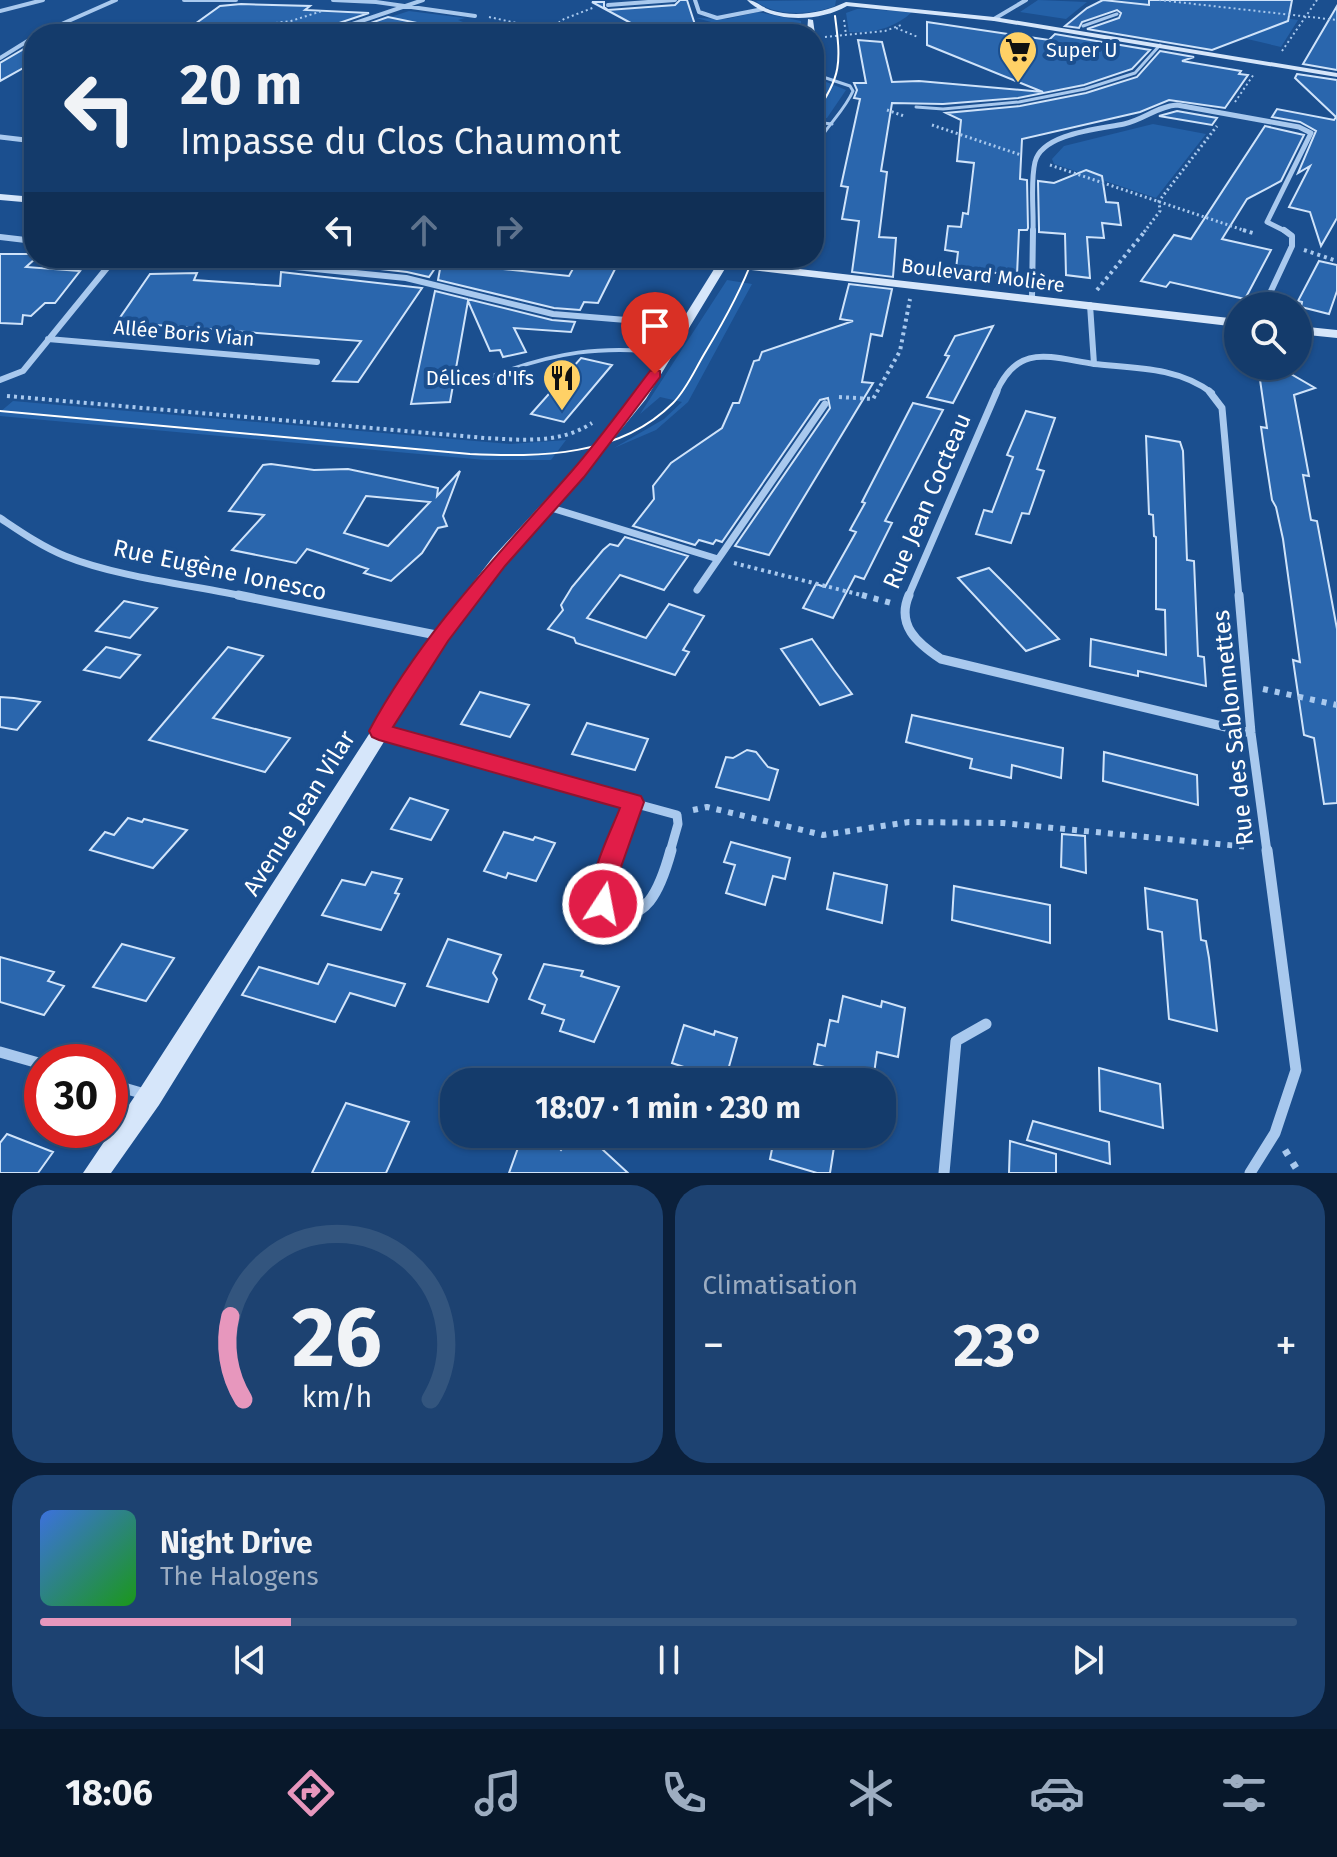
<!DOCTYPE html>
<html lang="fr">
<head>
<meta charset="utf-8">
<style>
	body { margin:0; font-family:"Fira Sans",sans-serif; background:#1d4271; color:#f1f3f6; height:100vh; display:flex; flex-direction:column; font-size:30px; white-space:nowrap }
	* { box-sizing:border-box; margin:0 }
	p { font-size:26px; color:#9dadc1 }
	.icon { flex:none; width:44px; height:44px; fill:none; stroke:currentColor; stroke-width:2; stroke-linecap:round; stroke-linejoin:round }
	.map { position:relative; height:1173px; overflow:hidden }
	.details { display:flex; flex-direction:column; gap:12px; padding:12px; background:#0b203b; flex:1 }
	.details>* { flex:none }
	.hud { position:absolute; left:24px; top:24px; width:800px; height:244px; border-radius:32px; box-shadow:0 2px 6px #0004,0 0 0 2px #33557e; background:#143b6b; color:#f1f3f6; overflow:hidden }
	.fabs { position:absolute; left:1224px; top:292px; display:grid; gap:16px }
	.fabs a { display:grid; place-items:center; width:88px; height:88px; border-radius:50%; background:#143b6b; box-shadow:0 2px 6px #0004,0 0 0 2px #33557e; font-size:40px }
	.speed { position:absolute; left:24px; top:1044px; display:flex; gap:16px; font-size:40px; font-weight:700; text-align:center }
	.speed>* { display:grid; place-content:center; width:104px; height:104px; border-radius:50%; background:#143b6b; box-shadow:0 2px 6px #0004,0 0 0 2px #33557e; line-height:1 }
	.speed .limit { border:12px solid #d22; background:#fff; color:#111 }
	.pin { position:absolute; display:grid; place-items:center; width:68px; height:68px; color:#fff; margin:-82px -34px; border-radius:50% 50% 50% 0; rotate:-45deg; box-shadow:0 0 8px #0007 }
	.pin .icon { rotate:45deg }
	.me { position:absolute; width:88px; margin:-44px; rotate:11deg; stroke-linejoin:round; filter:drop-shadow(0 0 6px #0008) }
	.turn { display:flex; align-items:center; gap:28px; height:168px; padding:0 24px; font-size:36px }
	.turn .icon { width:104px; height:104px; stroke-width:2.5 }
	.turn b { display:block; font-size:56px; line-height:68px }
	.lanes { display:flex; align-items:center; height:76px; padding:0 24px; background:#0003; justify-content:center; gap:40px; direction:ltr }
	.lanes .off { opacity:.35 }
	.big { font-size:60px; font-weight:700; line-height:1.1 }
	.details .widget { flex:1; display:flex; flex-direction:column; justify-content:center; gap:12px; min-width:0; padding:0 28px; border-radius:32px; background:#1d4271 }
	.details .dial { align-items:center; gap:0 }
	.dial svg { height:208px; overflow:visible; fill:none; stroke:#33557e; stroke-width:7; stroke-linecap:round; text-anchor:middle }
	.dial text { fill:#f1f3f6; stroke:none }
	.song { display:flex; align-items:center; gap:24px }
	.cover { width:96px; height:96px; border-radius:12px; background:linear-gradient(135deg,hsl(220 70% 55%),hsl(120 70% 35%)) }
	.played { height:8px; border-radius:4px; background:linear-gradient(90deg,#e797bd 20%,#33557e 20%) }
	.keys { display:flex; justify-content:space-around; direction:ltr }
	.heat { display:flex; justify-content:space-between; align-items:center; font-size:44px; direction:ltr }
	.details .tiles { flex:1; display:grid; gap:12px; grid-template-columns:1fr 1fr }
	.widget:last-child { grid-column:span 2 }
	.trip { position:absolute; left:440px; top:1068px; width:456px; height:80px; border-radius:32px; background:#143b6b; box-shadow:0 2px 6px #0004,0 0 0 2px #33557e; font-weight:700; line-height:80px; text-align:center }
	.dock { display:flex; height:128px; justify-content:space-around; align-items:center; background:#08182b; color:#9dadc1 }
	.dock .icon { width:56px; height:56px }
	.dock .current { color:#e797bd }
	.dock b { font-size:36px; color:#f1f3f6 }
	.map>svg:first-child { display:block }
	.green { fill:#2461a8 }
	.building { fill:#2a66ad; stroke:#cfe3fa; stroke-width:2; fill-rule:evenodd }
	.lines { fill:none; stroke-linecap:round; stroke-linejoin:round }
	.path-far4 { stroke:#a9c9ee; stroke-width:2; stroke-dasharray:2 3; stroke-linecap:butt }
	.path-far3 { stroke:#a9c9ee; stroke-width:3; stroke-dasharray:2 3; stroke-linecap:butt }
	.path-far2 { stroke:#a9c9ee; stroke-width:4; stroke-dasharray:3 4; stroke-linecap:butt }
	.path-far1 { stroke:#a9c9ee; stroke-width:6; stroke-dasharray:5 7; stroke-linecap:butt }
	.path { stroke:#a9c9ee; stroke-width:7; stroke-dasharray:6 9; stroke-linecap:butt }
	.lane-far1 { stroke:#a9c9ee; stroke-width:3 }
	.lane { stroke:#a9c9ee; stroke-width:4 }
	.street-far5 { stroke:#a9c9ee; stroke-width:4 }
	.street-far4 { stroke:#a9c9ee; stroke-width:5 }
	.street-far3 { stroke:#a9c9ee; stroke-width:6 }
	.street-far2 { stroke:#a9c9ee; stroke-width:7 }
	.street-far1 { stroke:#a9c9ee; stroke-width:9 }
	.street { stroke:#a9c9ee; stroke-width:11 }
	.secondary { fill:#d6e6fa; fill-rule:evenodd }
	.tram { stroke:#fff; stroke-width:2 }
	.route { fill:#e11d48; stroke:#92132f; stroke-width:2 }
	.labels { text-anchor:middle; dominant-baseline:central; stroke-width:8; stroke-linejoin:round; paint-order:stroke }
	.far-poi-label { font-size:20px; fill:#fff; stroke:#1b4f8f; text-anchor:start }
	.far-street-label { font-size:20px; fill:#fff; stroke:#1b4f8f }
	.street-label { font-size:24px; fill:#fff; stroke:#1b4f8f }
</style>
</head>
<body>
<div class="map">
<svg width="1337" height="1173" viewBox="0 0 1337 1173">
	<rect width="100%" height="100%" fill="#1b4f8f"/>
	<path class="green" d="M836,0l-1,6c-22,9 -61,11 -79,-5z
		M1038,0l49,2 -21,17 -46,-7z
		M1116,0h34l148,20 -17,27 -38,-9 -80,-31z
		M857,9h6l49,3c-17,16 -40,22 -63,20l-3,-19z
		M409,11l56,7 -7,2 5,2 -5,3 41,9h-161z
		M758,12l43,9 1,13 -53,-2 -53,-14 31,1z
		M824,81l22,9 -19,28 -13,1v-24z
		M1153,124l53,10 -50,64 -102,-34 -2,-5 12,-13z
		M727,280l25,4 -64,118 -32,28 -42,18 50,-29 18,-17 -22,-5 -20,17z
		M13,401l497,43 56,-4 -15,20h-66l-485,-44v-4z"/>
	<path class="building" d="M680,0h7l11,34h-47l-59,-32h12v5l4,3 67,-5z
		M1103,0l46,5v-5h143l-4,21 -76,29 -125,-21 32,-11 2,-5 -4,-3 -35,12 -3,6 -14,-2 22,-18z
		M241,4l69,2 -5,4 64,3 -48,16 -3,5h-137l39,-28z
		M1337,6v64l-34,-6z
		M388,17l34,7 -1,10h-82z
		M927,22l122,18 6,-6 95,16 -18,19 -48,16 -66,13 -75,6 -51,-1 -11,68 6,1 -8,65 17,1 -3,39 -41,-5 7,-51 -17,-2 6,-32 -7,-1 19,-87 -6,-1 3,-8 -3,-7h12l-8,-43 24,2 10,40 27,-1 124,11 -116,-47z
		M34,43v19l-34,19v-18z
		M1160,51l34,6 -12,4 59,10 -2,3 9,1 -23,33 -56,-8 -29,12 -118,27 -2,40 7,1 1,48 -1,2h-8l-2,45 -61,-6 2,-17 -13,-2 3,-24 13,1 2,-14 5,1 6,-51 -17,-2 4,-41 -15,-7 74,-7 66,-13 51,-16z
		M1297,74l40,6v138l-16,28 -11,-34 -21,-5 21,-41 -12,7 18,-42 -16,-9 -28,-5 5,-8 57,11 2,-3 -41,-39z
		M1177,111l40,7 -5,7 -53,-9z
		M1265,126l39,9 -23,46 -34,18 -25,40 49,11 -26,49 -75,-17 -4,5 -25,-6 33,-46 17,4z
		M1086,170l16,6 4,26 12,1 3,22 -19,-2 2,15 -17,-1 3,41 -24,-3 -1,-41 -26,-2v-4l-1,-47 16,2z
		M0,254h34l2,4 -10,9 54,4 -25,32h-10l-14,13 -8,-1 -1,9 -22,-1z
		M282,258h169l46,4 -4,6 76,8 7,-13 40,4 -18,36 -14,-1 -4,8 -26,-2 -116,-28 4,-22 -13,19 -22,-5z
		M1319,261l18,4v26l-8,23 -28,-7 1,-5 -4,-1z
		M281,272l141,16 -64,94 -25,-1 28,-40 -244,-19 33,-48 47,-1 -3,7 86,6z
		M849,284l43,5 -10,47 -11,-2 -9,48 11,1 -104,172 -34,-9 95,-138 -2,-10 -8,2 -98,142 -6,-2 -3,4 -14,-4 -4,5 -62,-19 21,-27 -1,-13 18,-23 51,-35 11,-25h6l15,-42 5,-1 3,-8 91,-31 -13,-2z
		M435,291l117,29 23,2 -4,10 -57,-4 12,24 -23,5 -3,-7 -10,1 -22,-50 -18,101 -39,2z
		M993,326l-40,77 -26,-6 22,-41 -4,-1 10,-19z
		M581,358l31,7 -48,57 -33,-8z
		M1258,366h19l38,22 -21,7 15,81 -6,-1 8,45 6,1 20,108v174l-13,1 -10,-66 -10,-3 -11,-75 7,2 -17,-123 -7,-32 -4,-7 -8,-52 -3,-21 6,1z
		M913,403l30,7 -58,111 7,2 -28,56 -9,-3 -22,42 -30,-10 13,-24 9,3 31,-55 -6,-2 15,-27 -3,-1z
		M1026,411l29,7 -18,51 7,2 -15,43 -7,-1 -11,30 -35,-9 8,-24 8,2 21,-55 -6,-2z
		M1146,436l34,6 3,9 4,109 7,1 4,95 6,1 2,29 -68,-15v5l-48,-10 1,-27 75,16 -1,-45 -9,-1v-72l-2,-1 -1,-21 -4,-1z
		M271,464l43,6 34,-1 90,19 -1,8 23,-25 -17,45 4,10 -9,2 -16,25 -31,28 -27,-8 4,-4 -61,-20 -11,14 -64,-13 32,-35 -35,-4 34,-46zM366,496l64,6 -42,44 -44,-13z
		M625,537l63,19 -24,34 -44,-15 -33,43 59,20 23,-34 35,12 -21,34 6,2 -14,23 -99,-32 -2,-5 -26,-9 15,-19 -2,-5 11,-18 31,-37 7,-6 8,2z
		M989,568l19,19 51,52 -33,12 -68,-73z
		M124,601l33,7 -27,30 -34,-7z
		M812,639l22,31 18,24 -32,11 -39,-56z
		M106,647l34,8 -20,23 -36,-8z
		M228,647l35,9 -50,62 77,20 -25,34 -116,-32z
		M480,692l49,13 -19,32 -49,-13z
		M0,697l14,1 26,4 -23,28 -17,-3z
		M912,715l151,33 -2,30 -49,-13 -1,13 -41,-10 2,-9 -66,-17z
		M587,723l61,16 -13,31 -63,-16z
		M747,750l9,2 12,15 10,3 -9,30 -53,-13 10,-30 7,1z
		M1104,752l93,23 1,30 -95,-24z
		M410,798l38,12 -17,30 -40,-11z
		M128,818l14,4 2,-3 43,11 -34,38 -63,-18 15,-18 9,3z
		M504,832l29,8 2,-3 20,6 -19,38 -28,-8 -2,5 -22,-7z
		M1062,834l23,2 1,37 -25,-6z
		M731,842l59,16 -5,21 -12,-3 -8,29 -39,-12 9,-28 -11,-3z
		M372,872l30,7 -7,14 4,1 -18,36 -59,-15 20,-35 23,5z
		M834,873l53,12 -5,38 -55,-14z
		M954,886l96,19v38l-98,-23z
		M1145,888l52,12 4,40 5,1 3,17 8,73 -48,-12 -7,-87 -14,-3z
		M448,939l53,16 -8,18 4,6 -9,23 -61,-16z
		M122,944l52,14 -28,43 -53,-14z
		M0,957l54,15 -6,9 16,5 -20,29 -44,-13z
		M328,964l77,20 -10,22 -45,-13 -15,29 -93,-27 17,-28 59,17z
		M544,964l39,7 -2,5 38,11 -25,55 -34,-11 4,-11 -22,-7 3,-8 -16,-6z
		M843,996l38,11 1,-6 23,7 -7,49 -21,-5 -4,29 -59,-17 4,-20 7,2 5,-26 8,2z
		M684,1025l30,10 1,-4 22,7 -12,43 -53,-18z
		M1099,1068l61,16 3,44 -63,-17z
		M346,1103l63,19 -23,51h-74z
		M1033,1121l76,21 1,22 -83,-24z
		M7,1134l46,18 -15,21h-38v-30z
		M523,1134h23l15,16 14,-16h18l12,12 -3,3 26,24h-119z
		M775,1134h61l-6,39h-13l-47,-14z
		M1010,1141l46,13v19h-47z"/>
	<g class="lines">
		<path class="path-far4" d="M1159,0l178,20
			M489,17l78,17
			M844,20l2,15
			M896,28l22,9
			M166,29h56l38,5
			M226,29l65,-8 31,-10
			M741,31l23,3
			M542,34l22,-15 31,-12
			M825,37l60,-6 16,-6
			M1282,51l35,-51
			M1235,102l19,-28"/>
		<path class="path-far3" d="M887,110l17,6
			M932,125l89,30
			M1050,165l199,67
			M1144,232l16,-21 -1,-10 58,-75"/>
		<path class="path-far2" d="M1243,230l13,4
			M1304,250l33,11
			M1097,290l49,-60
			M7,396l478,42c37,2 75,6 107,-15
			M839,397l34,2 27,-48 10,-52
			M734,563l135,34"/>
		<path class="path-far1" d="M862,595l29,8
			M1263,689l74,16
			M693,810l14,-3 116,28 86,-13 94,1 246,24"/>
		<path class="path" d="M1285,1150l14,23"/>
		<path class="lane-far1" d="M1083,26l34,-12
			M814,74l36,12 3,5c-10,23 -32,39 -39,62
			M916,107l27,2 76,-7 66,-13 50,-16 25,-28
			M814,122l18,2"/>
		<path class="lane" d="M781,269l3,-11
			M490,377c64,-25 111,-32 179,-24"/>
		<path class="street-far5" d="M184,0h52
			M333,0l43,2 99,14
			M695,0l4,12 18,6 46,-9
			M608,5l67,-5
			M0,11l43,-11
			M994,19l32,-19
			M49,28l92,2 14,4
			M39,34l77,-34
			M323,34l100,-34
			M0,58l34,-21"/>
		<path class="street-far4" d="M0,137l34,4
			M1033,232c1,-22 -3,-49 2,-70 7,-29 65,-33 89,-38 19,-4 34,-18 53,-19l122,22 12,6 -44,89 20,10"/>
		<path class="street-far3" d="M0,237l34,4
			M203,258l203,20 147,36 134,11
			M1032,298l1,-68
			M1264,306l28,-60v-10l-8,-6
			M48,339l269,23
			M1094,364c41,4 84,3 118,29
			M0,380l23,-9 92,-113
			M996,393c22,-50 52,-36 98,-29l-4,-59"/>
		<path class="street-far2" d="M1209,391l13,17 17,189
			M548,507l170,52
			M0,518c21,14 41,28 65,38 52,21 126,29 183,41
			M697,590l128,-186
			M908,597l89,-206"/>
		<path class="street-far1" d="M238,595l203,41
			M909,595c-13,30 8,48 32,64l310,74
			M1239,595l12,138 16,119
			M380,732l253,71
			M633,803l44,12 1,9 -8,28
			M615,852l18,-49"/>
		<path class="street" d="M615,850l-12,34v20c42,31 59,-21 68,-54
			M0,1052l42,12
			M110,1084l38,11
			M944,1173l12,-132 30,-17
			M1250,1173l25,-40 21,-63 -29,-220"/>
		<path class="secondary" d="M747,0c9,0 14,7 23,10 25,8 53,3 76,-8l148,15 343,56v4l-343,-56 -147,-15c-27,16 -77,18 -100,-6z
			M808,19l5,1 2,14 -1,1 -7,-1z
			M814,58l4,2v20l-4,2z
			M0,194l34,3v6l-34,-3z
			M669,258l50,2 12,-2 -2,3 509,58v8l-512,-60 -80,132 -63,77 -78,89 -58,75 -288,465 -48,68h-28l58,-86 294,-455 58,-75 80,-87 63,-76 80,-128 -42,-5z
			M1298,326l39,4v8l-39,-4z"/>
		<path class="tram" d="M814,115c28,-38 27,-53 21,-99
			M0,411l470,43c70,3 149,3 203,-51 14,-14 22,-34 33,-52 18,-30 35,-60 47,-93"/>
	</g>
	<path class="route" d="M655,370l5,1v6l-76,100 -79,89 -57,75 -55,86 248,69 3,6 -29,82v20l-4,8 -8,3 -9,-3c-12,-26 16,-78 26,-104l-241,-68 -7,-3 -3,-6c52,-97 130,-177 202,-259 28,-32 53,-67 79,-101z"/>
	<defs>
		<g id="supermarket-pin" transform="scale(2)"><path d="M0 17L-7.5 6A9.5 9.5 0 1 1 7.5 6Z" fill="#ffd166" stroke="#1b4f8f"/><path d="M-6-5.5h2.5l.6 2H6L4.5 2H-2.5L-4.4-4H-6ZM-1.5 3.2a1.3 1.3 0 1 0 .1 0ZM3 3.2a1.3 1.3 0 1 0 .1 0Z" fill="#111"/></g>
		<g id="restaurant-pin" transform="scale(2)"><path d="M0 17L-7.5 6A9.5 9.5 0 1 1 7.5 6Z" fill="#ffd166" stroke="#1b4f8f"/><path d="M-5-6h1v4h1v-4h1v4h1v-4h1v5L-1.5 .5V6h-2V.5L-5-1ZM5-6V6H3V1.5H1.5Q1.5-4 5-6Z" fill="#111"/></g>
	</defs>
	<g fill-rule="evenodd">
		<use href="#supermarket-pin" x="1018" y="50"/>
		<use href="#restaurant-pin" x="562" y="378"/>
	</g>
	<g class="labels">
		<g class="far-poi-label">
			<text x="1046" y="50">Super U</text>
			<text x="534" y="378" text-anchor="end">Délices d'Ifs</text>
		</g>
		<g class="far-street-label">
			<text transform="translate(983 275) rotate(7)">Boulevard Molière</text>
			<text transform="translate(184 333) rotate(5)">Allée Boris Vian</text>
		</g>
		<g class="street-label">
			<text transform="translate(927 501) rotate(-67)">Rue Jean Cocteau</text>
			<text transform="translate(220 570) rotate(12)">Rue Eugène Ionesco</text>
			<text transform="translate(1233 728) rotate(-96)">Rue des Sablonnettes</text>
			<text transform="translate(299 813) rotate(-58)">Avenue Jean Vilar</text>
		</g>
	</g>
</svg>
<div class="fabs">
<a><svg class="icon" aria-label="search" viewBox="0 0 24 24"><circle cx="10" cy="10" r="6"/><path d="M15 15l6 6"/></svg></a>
</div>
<div class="speed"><div class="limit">30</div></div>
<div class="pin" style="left:655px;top:374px;background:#d93025"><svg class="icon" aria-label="arrive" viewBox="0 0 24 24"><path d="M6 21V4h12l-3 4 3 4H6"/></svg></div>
<svg class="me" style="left:603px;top:904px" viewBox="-20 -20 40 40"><circle r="17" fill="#e11d48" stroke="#fff" stroke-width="3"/><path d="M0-11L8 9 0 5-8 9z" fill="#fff"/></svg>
<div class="trip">18:07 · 1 min · 230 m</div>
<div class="hud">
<div class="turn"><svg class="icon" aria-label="left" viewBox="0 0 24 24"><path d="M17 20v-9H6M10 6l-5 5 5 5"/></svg><div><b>20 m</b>Impasse du Clos Chaumont</div></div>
<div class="lanes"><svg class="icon" aria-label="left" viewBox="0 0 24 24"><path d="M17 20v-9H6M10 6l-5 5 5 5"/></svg><svg class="icon off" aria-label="ahead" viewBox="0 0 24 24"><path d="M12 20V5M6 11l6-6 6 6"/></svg><svg class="icon off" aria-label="right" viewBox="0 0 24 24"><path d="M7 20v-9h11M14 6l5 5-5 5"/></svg></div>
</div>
</div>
<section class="details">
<div class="tiles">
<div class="widget dial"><svg viewBox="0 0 100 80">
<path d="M14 69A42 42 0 1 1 86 69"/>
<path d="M14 69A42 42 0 0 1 9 37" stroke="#e797bd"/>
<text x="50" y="56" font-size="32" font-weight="700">26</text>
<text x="50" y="72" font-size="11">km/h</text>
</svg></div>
<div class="widget"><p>Climatisation</p>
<div class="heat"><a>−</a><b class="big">23°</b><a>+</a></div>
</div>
<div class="widget">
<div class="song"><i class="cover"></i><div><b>Night Drive</b><p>The Halogens</p></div></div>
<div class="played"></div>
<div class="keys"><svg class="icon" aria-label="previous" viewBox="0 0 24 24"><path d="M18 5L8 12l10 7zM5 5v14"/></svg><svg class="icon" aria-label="pause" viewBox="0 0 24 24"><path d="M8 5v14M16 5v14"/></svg><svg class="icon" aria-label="next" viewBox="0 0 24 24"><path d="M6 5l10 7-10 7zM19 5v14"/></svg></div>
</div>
</div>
</section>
<nav class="dock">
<b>18:06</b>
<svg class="icon current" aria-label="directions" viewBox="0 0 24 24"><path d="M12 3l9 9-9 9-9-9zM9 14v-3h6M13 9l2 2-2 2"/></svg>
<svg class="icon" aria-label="music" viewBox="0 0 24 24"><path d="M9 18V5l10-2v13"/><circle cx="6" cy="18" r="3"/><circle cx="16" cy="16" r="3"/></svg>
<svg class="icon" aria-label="phone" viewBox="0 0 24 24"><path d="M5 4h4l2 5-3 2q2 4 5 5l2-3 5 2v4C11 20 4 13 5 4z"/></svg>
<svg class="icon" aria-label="climate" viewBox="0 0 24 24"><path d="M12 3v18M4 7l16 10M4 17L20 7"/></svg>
<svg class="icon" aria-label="car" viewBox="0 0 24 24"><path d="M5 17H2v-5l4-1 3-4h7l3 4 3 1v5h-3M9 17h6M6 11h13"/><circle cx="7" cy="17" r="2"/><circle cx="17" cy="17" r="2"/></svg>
<svg class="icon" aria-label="filters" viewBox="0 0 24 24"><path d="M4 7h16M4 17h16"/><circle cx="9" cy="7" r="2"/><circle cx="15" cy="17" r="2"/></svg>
</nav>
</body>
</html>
